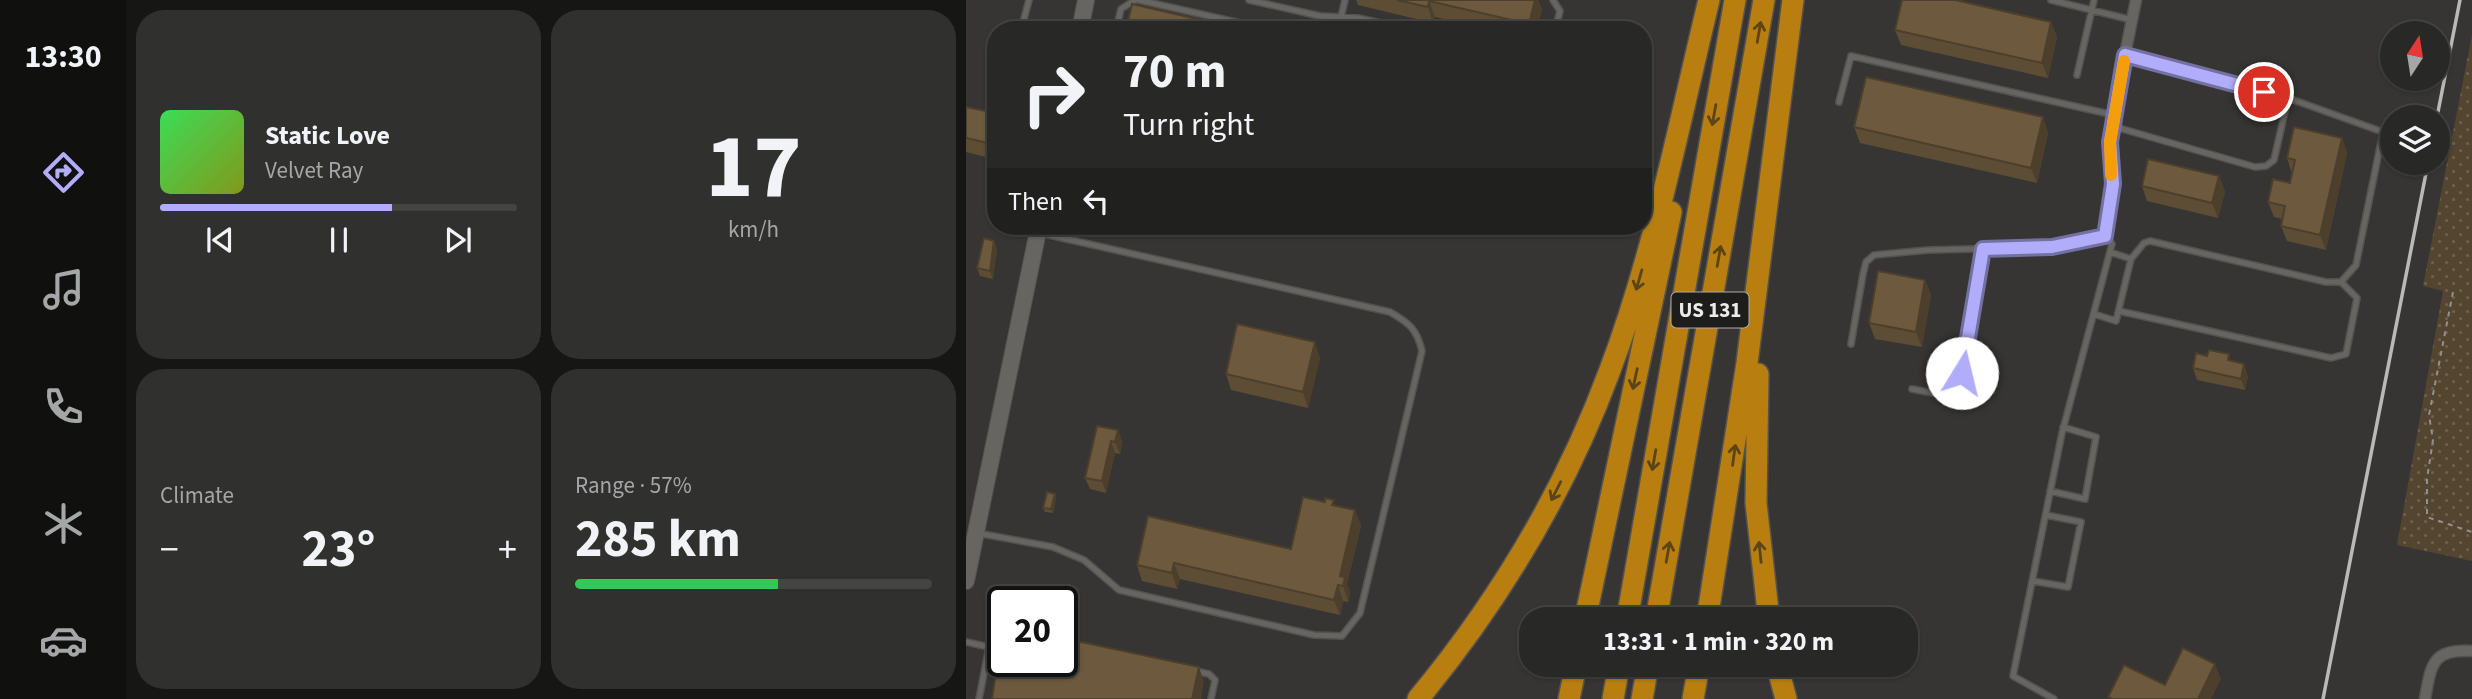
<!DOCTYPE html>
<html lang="en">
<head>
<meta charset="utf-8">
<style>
	body { margin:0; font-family:"Source Sans 3",sans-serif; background:#30302e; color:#f1f3f6; height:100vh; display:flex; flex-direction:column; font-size:26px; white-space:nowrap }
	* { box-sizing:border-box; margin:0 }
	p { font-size:23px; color:#a5a6a7 }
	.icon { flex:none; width:38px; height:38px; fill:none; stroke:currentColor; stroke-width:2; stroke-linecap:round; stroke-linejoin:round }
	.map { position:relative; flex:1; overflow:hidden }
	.panel { display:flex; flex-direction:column; gap:10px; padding:10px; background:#161615; width:840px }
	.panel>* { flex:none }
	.hud { position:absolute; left:21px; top:21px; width:665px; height:214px; border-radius:28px; box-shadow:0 2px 5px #0004,0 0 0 2px #444443; background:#282826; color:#f1f3f6; overflow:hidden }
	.needle { width:46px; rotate:12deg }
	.buttons { position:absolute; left:1414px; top:21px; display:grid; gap:14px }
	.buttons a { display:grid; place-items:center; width:70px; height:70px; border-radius:50%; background:#282826; box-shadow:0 2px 5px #0004,0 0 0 2px #444443; font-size:35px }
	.speed { position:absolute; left:21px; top:586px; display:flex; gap:14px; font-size:35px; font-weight:700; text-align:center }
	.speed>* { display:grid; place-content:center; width:91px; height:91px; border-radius:50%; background:#282826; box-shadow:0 2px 5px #0004,0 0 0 2px #444443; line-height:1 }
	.speed .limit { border:4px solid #111; border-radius:10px; background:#fff; color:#111 }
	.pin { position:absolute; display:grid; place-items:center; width:60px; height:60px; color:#fff; margin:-30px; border:4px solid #fff; border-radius:50%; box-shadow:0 2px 7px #0007 }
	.me { position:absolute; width:77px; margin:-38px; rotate:9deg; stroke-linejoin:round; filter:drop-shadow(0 0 5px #0008) }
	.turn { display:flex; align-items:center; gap:24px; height:147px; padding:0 21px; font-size:32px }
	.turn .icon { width:91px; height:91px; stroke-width:2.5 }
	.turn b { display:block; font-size:49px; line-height:60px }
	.then { display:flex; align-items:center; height:66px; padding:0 21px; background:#0003; gap:14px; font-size:26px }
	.big { font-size:52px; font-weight:700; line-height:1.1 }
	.panel .widget { flex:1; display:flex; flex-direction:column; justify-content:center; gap:10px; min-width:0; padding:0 24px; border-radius:28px; background:#30302e }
	.panel .dial { align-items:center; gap:0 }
	.dial b { font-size:91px; line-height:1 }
	.song { display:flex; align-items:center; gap:21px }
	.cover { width:84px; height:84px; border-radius:10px; background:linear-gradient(135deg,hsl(130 70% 55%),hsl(70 70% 35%)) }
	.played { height:7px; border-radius:4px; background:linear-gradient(90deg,#b1adfa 65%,#444443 65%) }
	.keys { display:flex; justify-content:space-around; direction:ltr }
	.heat { display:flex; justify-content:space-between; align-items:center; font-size:38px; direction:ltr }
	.charge { height:10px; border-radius:5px; background:linear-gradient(90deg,#34c759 57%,#444443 0) }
	.panel .tiles { flex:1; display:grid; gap:10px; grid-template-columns:repeat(2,1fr) }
	.trip { position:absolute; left:553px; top:607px; width:399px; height:70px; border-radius:28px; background:#282826; box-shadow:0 2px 5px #0004,0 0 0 2px #444443; font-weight:700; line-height:70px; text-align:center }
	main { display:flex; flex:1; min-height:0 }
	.menu { display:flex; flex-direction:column; width:126px; justify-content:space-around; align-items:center; background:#10100f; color:#a5a6a7 }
	.menu .icon { width:49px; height:49px }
	.menu .current { color:#b1adfa }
	.menu b { font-size:32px; color:#f1f3f6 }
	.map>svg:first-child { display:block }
	.grass { fill:url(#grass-dots) }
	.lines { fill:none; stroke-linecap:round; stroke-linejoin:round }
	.service-casing { stroke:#545250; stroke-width:8 }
	.minor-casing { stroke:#545250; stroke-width:13 }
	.secondary-casing { stroke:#545250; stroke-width:18 }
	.motorway-casing { stroke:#545250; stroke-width:24 }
	.path { stroke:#92918f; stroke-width:2; stroke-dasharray:5 5; stroke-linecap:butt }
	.service { stroke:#666562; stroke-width:5 }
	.minor { stroke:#666562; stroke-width:10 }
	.secondary { stroke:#666562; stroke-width:16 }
	.motorway { stroke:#b87e10; stroke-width:21 }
	.rail { stroke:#bab9b7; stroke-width:3.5 }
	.wall { fill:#5e4d35 }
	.shaded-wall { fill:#4c3f2b }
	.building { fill:#6d5a3e; stroke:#4c3f2b; stroke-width:2 }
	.oneway { stroke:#5b4417 }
	.route-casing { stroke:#7370a2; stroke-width:18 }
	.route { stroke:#b1adfa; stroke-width:12 }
	.slow { stroke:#f59e0b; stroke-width:12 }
	.labels { text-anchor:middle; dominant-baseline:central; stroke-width:7; stroke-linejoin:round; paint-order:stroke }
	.shield { fill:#1d1d1c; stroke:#aeadac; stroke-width:2 }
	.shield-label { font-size:21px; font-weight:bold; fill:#ecebe9 }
</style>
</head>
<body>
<main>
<nav class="menu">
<b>13:30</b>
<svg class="icon current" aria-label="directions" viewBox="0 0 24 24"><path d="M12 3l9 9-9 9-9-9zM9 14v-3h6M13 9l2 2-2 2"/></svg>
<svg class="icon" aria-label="music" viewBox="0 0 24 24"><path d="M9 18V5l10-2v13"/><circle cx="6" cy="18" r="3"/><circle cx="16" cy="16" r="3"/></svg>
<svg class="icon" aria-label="phone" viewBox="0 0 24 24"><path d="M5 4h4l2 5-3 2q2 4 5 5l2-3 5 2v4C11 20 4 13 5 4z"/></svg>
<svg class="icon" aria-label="climate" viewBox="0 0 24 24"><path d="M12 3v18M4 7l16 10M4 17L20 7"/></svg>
<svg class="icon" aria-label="car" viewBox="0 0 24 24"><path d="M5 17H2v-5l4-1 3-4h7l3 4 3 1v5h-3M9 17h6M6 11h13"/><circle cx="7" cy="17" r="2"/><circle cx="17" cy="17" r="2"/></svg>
</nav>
<section class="panel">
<div class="tiles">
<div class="widget">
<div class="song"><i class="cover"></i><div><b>Static Love</b><p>Velvet Ray</p></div></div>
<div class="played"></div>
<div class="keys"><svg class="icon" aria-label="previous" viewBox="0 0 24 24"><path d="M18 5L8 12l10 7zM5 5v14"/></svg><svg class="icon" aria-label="pause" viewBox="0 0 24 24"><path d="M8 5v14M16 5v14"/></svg><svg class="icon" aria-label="next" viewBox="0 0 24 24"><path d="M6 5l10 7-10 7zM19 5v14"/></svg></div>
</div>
<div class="widget dial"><b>17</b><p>km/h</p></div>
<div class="widget"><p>Climate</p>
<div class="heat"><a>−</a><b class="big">23°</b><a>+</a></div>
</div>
<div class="widget"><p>Range · 57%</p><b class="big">285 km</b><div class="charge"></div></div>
</div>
</section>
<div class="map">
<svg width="1506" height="699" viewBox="0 0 1506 699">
	<defs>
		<pattern id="grass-dots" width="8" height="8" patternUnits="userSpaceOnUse" patternTransform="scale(1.75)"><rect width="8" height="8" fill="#544530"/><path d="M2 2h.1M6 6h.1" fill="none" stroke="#6d604e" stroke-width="1.8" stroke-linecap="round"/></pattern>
	</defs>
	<rect width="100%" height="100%" fill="#363533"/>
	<path class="grass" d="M1506,35v526l-75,-16 46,-254 -20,-5z"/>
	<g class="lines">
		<g class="service-casing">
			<path id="service" d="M173,0l132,30
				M283,0l71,16 38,2 53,12
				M587,0l7,11 -5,19
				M1085,0l81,20
				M375,17l4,-17
				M55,30l8,-30
				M150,30l5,-21 14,-9
				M1159,55l163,43
				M1111,75l17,-75
				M873,102l12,-46 263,59
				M1146,126l143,41 11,-1 8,-6 14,-62 95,34 -27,133 -15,17h-15l-176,-41 -6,2 -13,16
				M1153,311l212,47 15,-4 11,-56 -16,-16
				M1128,314l22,7 15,-62 -21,-7
				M885,344l12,-70 3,-12 8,-7 54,-5 124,-3 53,-11 8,-51 -3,-22
				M946,389l46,9 25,-149
				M1084,491l35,8 11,-62 -33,-10
				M11,533l76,14 31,13 35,30 195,45 28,1 18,-23 62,-262c-5,-22 -13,-28 -32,-39l-350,-79
				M1067,581l35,6 13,-65 -35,-7
				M0,642l23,5 14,-16
				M229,671l14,3 6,6 -4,19
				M13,699l10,-52
				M1088,699l-41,-23 49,-243 50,-189 -7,-8"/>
		</g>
		<g class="minor-casing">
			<path id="minor" d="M1144,163l4,-54 22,-109
				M1459,699c6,-34 7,-51 47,-48"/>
		</g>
		<g class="secondary-casing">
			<path id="secondary" d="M114,30l6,-30
				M0,581l73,-355"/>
		</g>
		<g class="motorway-casing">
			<path id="motorway" d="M792,374l-2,129 13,117
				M619,620l86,-408
				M661,620l108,-620
				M690,620l108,-620
				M741,620l40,-257 46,-363
				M811,665l9,34
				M452,699c81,-98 148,-210 192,-329 45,-119 69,-247 99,-370
				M603,699l7,-34
				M647,699l6,-34
				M676,699l6,-34
				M727,699l6,-34"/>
		</g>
		<path class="path" d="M1487,292l-24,123 4,25 -6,39v38l45,15"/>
		<use href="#service" class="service"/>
		<use href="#minor" class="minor"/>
		<use href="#secondary" class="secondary"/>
		<use href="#motorway" class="motorway"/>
		<path class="rail" d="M1471,117l23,-117
			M1357,699l105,-536"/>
	</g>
	<path class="wall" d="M390,0h182l4,9 -5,21h-46l-56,-13 -2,6 -75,-18z
		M993,0l92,22 6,15 -9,41 -147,-33 -6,-15z
		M0,107l29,6 1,3v33l-2,10 -28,-7z
		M1077,117l5,16 -11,50 -177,-40 -6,-16z
		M1376,138l5,15 -21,97 -39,-9 -6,-15 1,-7 -8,-2 -6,-15 22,-19 2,-9 -5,-16z
		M1253,176l6,16 -7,26 -71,-17 -5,-15z
		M28,241l3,8 -4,30 -13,-3 -3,-8z
		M959,280l6,15 -9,52 -47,-8 -6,-16z
		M354,358l-12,50 -77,-18 -5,-16z
		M1265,361l17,15 -3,14 -48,-10 -4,-12z
		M152,430l4,12 -2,12 -5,-1 -9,40 -16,-4 -5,-11z
		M89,494l1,4 -3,15 -8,-1 -2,-4z
		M370,506l19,4 6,16 -14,58 3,8 -2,10 -5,-1 -3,14 -160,-36 -3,10 -35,-8 -5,-16 154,-16z"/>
	<path class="shaded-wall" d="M569,0h3l4,9 -5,21h-6l-2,-6z
		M463,1l6,16 -2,6 -5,-16z
		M1085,22l6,15 -9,41 -6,-15z
		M29,113l1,3v33l-2,10 -6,-16z
		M1077,117l5,16 -11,50 -6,-15z
		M1376,138l5,15 -21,97 -6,-15z
		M1253,176l6,16 -7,26 -6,-15z
		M28,241l3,8 -4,30 -3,-8z
		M959,280l6,15 -9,52 -6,-15z
		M349,342l5,16 -12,50 -5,-16z
		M1278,364l4,12 -3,14 -4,-11z
		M152,430l4,12 -2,12 -5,-12z
		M145,441l4,12 -9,40 -4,-12z
		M89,494l1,4 -3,15 -2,-4z
		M389,510l6,16 -14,58 3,8 -2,10 -8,-26z
		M208,563l6,16 -3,10 -5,-16z
		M372,585l5,16 -3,14 -6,-15z
		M1249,664l6,15 -10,20h-13z
		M233,667l5,15 -3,17h-9z"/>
	<path class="building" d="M431,0h138l-6,24 -100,-23 -1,6z
		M936,0h53l96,22 -9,41 -147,-33z
		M166,4l112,26h-118z
		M900,77l177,40 -12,51 -177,-41z
		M0,107l29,6 -7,30 -22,-5z
		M1328,127l48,11 -22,97 -39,-9 4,-20 -17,-4 5,-23 17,4 5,-23 -8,-2z
		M1182,159l71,17 -7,27 -70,-17z
		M18,238l10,3 -4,30 -13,-3z
		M912,271l47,9 -9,52 -47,-9z
		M271,324l78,18 -12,50 -77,-18z
		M1243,350l20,4 -1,6 16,4 -3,15 -48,-11 3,-15 11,3z
		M131,426l21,4 -3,12 -4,-1 -9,40 -17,-3z
		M81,492l8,2 -4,15 -8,-1z
		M337,497l22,5v-4l9,2 -2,5 23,5 -15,66 5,1 -2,9 -5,-1 -4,15 -160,-37 -2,10 -35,-8 11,-49 143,33z
		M96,638l137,29 -7,32h-200l4,-28 3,1 4,-27v17h59z
		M1217,648l32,16 -17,35h-86l-4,-2 16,-32 41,20z"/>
	<defs><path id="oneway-shaft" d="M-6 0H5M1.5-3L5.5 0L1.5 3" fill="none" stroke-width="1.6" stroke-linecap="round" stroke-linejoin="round" transform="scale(1.75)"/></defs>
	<g class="oneway">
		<use href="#oneway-shaft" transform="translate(793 32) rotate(-80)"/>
		<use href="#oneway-shaft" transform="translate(748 115) rotate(100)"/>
		<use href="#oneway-shaft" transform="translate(753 256) rotate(-80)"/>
		<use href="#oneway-shaft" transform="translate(673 280) rotate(106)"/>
		<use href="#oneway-shaft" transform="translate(669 379) rotate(102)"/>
		<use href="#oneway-shaft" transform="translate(768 455) rotate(-82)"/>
		<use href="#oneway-shaft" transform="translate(688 460) rotate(100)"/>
		<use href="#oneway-shaft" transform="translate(590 491) rotate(117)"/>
		<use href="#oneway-shaft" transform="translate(702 552) rotate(-80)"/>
		<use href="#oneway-shaft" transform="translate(794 552) rotate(-96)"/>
	</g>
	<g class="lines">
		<g class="route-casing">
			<path id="route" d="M996,373l21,-124 69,-2 53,-11 8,-52 -3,-42 15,-87 139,37"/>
		</g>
		<use href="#route" class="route"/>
		<path class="slow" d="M1145,175l-1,-33 14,-81"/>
	</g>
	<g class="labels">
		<rect class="shield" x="705.5" y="292.5" width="77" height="35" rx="5"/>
		<g class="shield-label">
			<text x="744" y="310">US 131</text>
		</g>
	</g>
</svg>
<div class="buttons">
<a><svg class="needle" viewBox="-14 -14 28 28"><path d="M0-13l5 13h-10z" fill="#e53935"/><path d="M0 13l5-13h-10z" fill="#a5a6a7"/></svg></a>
<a><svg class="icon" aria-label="layers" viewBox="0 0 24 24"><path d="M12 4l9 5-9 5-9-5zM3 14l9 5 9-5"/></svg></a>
</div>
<div class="speed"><div class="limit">20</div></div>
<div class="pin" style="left:1298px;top:92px;background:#d93025"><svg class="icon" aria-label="arrive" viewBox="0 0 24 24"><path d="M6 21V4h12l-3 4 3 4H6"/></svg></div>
<svg class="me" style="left:996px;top:373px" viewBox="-20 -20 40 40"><circle r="19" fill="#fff"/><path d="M0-13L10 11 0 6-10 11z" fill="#b1adfa"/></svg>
<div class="trip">13:31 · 1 min · 320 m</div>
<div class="hud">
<div class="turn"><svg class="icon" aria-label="right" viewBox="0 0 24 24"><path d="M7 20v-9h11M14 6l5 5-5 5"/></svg><div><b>70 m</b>Turn right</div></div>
<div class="then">Then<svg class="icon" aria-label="left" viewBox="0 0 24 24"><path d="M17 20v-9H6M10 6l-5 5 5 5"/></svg></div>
</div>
</div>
</main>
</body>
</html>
